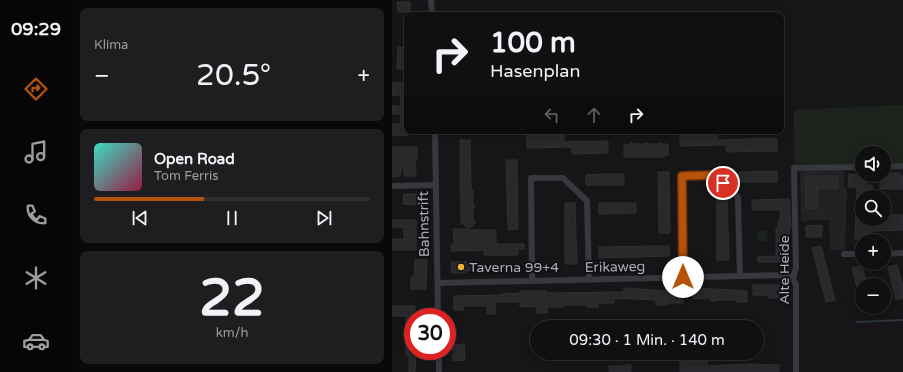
<!DOCTYPE html>
<html lang="de">
<head>
<meta charset="utf-8">
<style>
	body { margin:0; font-family:"Varela Round",sans-serif; background:#1e1e20; color:#f1f3f6; height:100vh; display:flex; flex-direction:column; font-size:15px; white-space:nowrap }
	* { box-sizing:border-box; margin:0 }
	p { font-size:13px; color:#9c9d9f }
	.icon { flex:none; width:22px; height:22px; fill:none; stroke:currentColor; stroke-width:2; stroke-linecap:round; stroke-linejoin:round }
	.map { position:relative; flex:1; overflow:hidden }
	.drawer { display:flex; flex-direction:column; gap:8px; padding:8px; background:#09090a; width:320px }
	.drawer>* { flex:none }
	.guide { position:absolute; left:12px; top:12px; width:380px; height:122px; border-radius:8px; box-shadow:0 2px 10px #0003,0 0 0 1px #303032; background:#101012; color:#f1f3f6; overflow:hidden }
	.controls { position:absolute; left:463px; top:146px; display:grid; gap:8px }
	.controls a { display:grid; place-items:center; width:36px; height:36px; border-radius:50%; background:#101012; box-shadow:0 2px 10px #0003,0 0 0 1px #303032; font-size:20px }
	.speed { position:absolute; left:12px; top:308px; display:flex; gap:8px; font-size:20px; font-weight:700; text-align:center }
	.speed>* { display:grid; place-content:center; width:52px; height:52px; border-radius:50%; background:#101012; box-shadow:0 2px 10px #0003,0 0 0 1px #303032; line-height:1 }
	.speed .limit { border:6px solid #d22; background:#fff; color:#111 }
	.pin { position:absolute; display:grid; place-items:center; width:34px; height:34px; color:#fff; margin:-17px; border:2px solid #fff; border-radius:50%; box-shadow:0 1px 4px #0007 }
	.me { position:absolute; width:44px; margin:-22px; rotate:0deg; stroke-linejoin:round; filter:drop-shadow(0 0 3px #0008) }
	.turn { display:flex; align-items:center; gap:14px; height:84px; padding:0 20px; font-size:18px }
	.turn .icon { width:52px; height:52px; stroke-width:2.5 }
	.turn b { display:block; font-size:28px; line-height:34px }
	.lanes { display:flex; align-items:center; height:38px; padding:0 20px; background:#0003; justify-content:center; gap:20px; direction:ltr }
	.lanes .off { opacity:.35 }
	.big { font-size:30px; font-weight:600; line-height:1.1 }
	.drawer .tile { flex:1; display:flex; flex-direction:column; justify-content:center; gap:6px; min-width:0; padding:0 14px; border-radius:8px; background:#1e1e20 }
	.drawer .dial { align-items:center; gap:0 }
	.dial b { font-size:52px; line-height:1 }
	.song { display:flex; align-items:center; gap:12px }
	.cover { width:48px; height:48px; border-radius:6px; background:linear-gradient(135deg,hsl(170 70% 55%),hsl(340 70% 35%)) }
	.played { height:4px; border-radius:2px; background:linear-gradient(90deg,#b45309 40%,#303032 40%) }
	.keys { display:flex; justify-content:space-around; direction:ltr }
	.heat { display:flex; justify-content:space-between; align-items:center; font-size:22px; direction:ltr }
	.trip { position:absolute; left:138px; top:320px; width:234px; height:40px; border-radius:20px; background:#101012; box-shadow:0 2px 10px #0003,0 0 0 1px #303032; font-weight:600; line-height:40px; text-align:center }
	main { display:flex; flex:1; min-height:0 }
	.tabs { display:flex; flex-direction:column; width:72px; justify-content:space-around; align-items:center; background:#060607; color:#9c9d9f }
	.tabs .icon { width:28px; height:28px }
	.tabs .current { color:#b45309 }
	.tabs b { font-size:18px; color:#f1f3f6 }
	.map>svg:first-child { display:block }
	.built { fill:#222225 }
	.green { fill:#1c231d }
	.lines { fill:none; stroke-linecap:round; stroke-linejoin:round }
	.stream { stroke:#2c353c; stroke-width:2 }
	.building { fill:#29292c; stroke:#303034 }
	.street { stroke:#37383d; stroke-width:6 }
	.route-casing { stroke:#753606; stroke-width:10 }
	.route { stroke:#b45309; stroke-width:7 }
	.poi-dot { fill:#f2b134; stroke:#111113; stroke-width:1.5 }
	.labels { text-anchor:middle; dominant-baseline:central; stroke-width:4; stroke-linejoin:round; paint-order:stroke }
	.street-label { font-size:14px; fill:#a8adb8; stroke:#111113 }
	.poi-label { font-size:14px; fill:#a8adb8; stroke:#111113; text-anchor:start }
</style>
</head>
<body>
<main>
<nav class="tabs">
<b>09:29</b>
<svg class="icon current" aria-label="directions" viewBox="0 0 24 24"><path d="M12 3l9 9-9 9-9-9zM9 14v-3h6M13 9l2 2-2 2"/></svg>
<svg class="icon" aria-label="music" viewBox="0 0 24 24"><path d="M9 18V5l10-2v13"/><circle cx="6" cy="18" r="3"/><circle cx="16" cy="16" r="3"/></svg>
<svg class="icon" aria-label="phone" viewBox="0 0 24 24"><path d="M5 4h4l2 5-3 2q2 4 5 5l2-3 5 2v4C11 20 4 13 5 4z"/></svg>
<svg class="icon" aria-label="climate" viewBox="0 0 24 24"><path d="M12 3v18M4 7l16 10M4 17L20 7"/></svg>
<svg class="icon" aria-label="car" viewBox="0 0 24 24"><path d="M5 17H2v-5l4-1 3-4h7l3 4 3 1v5h-3M9 17h6M6 11h13"/><circle cx="7" cy="17" r="2"/><circle cx="17" cy="17" r="2"/></svg>
</nav>
<section class="drawer">
<div class="tile"><p>Klima</p>
<div class="heat"><a>−</a><b class="big">20.5°</b><a>+</a></div>
</div>
<div class="tile">
<div class="song"><i class="cover"></i><div><b>Open Road</b><p>Tom Ferris</p></div></div>
<div class="played"></div>
<div class="keys"><svg class="icon" aria-label="previous" viewBox="0 0 24 24"><path d="M18 5L8 12l10 7zM5 5v14"/></svg><svg class="icon" aria-label="pause" viewBox="0 0 24 24"><path d="M8 5v14M16 5v14"/></svg><svg class="icon" aria-label="next" viewBox="0 0 24 24"><path d="M6 5l10 7-10 7zM19 5v14"/></svg></div>
</div>
<div class="tile dial"><b>22</b><p>km/h</p></div>
</section>
<div class="map">
<svg width="511" height="372" viewBox="0 0 511 372">
	<rect width="100%" height="100%" fill="#161618"/>
	<path class="built" d="M452,170v16l2,1 1,6 -2,57h-15l-1,-30 -28,1 -1,-47 2,-3z"/>
	<path class="green" d="M511,105v61l-19,1v-14h-22v14l-68,1v-58z
		M365,231h10l1,10h-10z"/>
	<g class="lines">
		<path class="stream" d="M465,322l46,-2"/>
	</g>
	<path class="building" d="M5,2h13v10h-12z
		M6,47l9,1v21h-10z
		M15,82v54l-15,-1v-11h9l-1,-10h-8v-8h9l-1,-11h-8v-12z
		M288,134h37v6l60,-2v13l-51,1v-7l-46,1z
		M135,135h37v7l44,-1v12l-36,1v-7l-45,1z
		M68,140h10l1,50h2v15l2,2 -2,3v10l3,2 -9,8h29v14h28v5h-6v6h-34v-5l-33,1v-6h3l-1,-16h15l-7,-7z
		M239,142l2,2h11l2,-2 2,2h10l2,-2 2,2h6v11h-4v2h-40v-12h5z
		M0,147h25v12h-2l1,17h-12v-8h-2l-2,8 -8,1z
		M114,160h11l1,69 -10,1z
		M385,171v11h-38v-10z
		M266,172h11l1,61h-11z
		M492,173h16v3h3v13h-23v-14h4z
		M214,174h18v11h-38v-10z
		M457,174l10,1v3h5l4,7 5,1 -1,11h-10v22h22v-4h19v15l-32,1 -1,10h-11v-2h-4l2,-52h-9z
		M413,176h33v12h-21v21h-11z
		M12,194h14v11l-15,-1z
		M325,199h10l2,61h-12z
		M397,199l2,28h-2v35h-31v-5l18,-1v-28h2v-6h2v-12h-28v-10z
		M173,203h10l2,61h-12z
		M207,203h37v10l-37,1z
		M0,220h24v30h-24v-11l12,1v-13h-12z
		M430,225v12h-16v-11z
		M262,246h15l1,10 -71,2v-11z
		M429,246l14,54 -9,2 -14,-54z
		M23,259l12,1 -1,29h-15v-12h3z
		M59,262h19v9h-5v2h-13z
		M505,265l6,21v12l-7,2 -8,-33z
		M470,266l5,19h-5v13h-2l-8,-30z
		M361,285h26v13h-10v-3h-16z
		M296,286h11v2l48,3v11h-10v-2h-22v1h-5v-3l-16,1v-3h-6z
		M232,288l43,3v2h16v10h-16v2h-11v-5l-42,-2v5h-16v4h-11v-2h-23v2h-17v6h-10v-7l-17,1v-5h-25v12h-8v-8h-24v4h-9v-14l48,-1v-1l18,-1v-2h26l1,2 77,-1z
		M0,306h23v10h-2v35h3l-1,21h-6v-16h-3v-40h-14z
		M72,344l1,16 -12,1v-16z
		M288,359h9v2h18v5l41,-2 31,1v7h-99z
		M233,365h6v7h-22v-6h16z"/>
	<g class="lines">
		<path class="street" d="M39,0l1,15
			M43,131l3,186
			M492,167l19,-1
			M0,186l43,-1
			M452,254h18
			M492,254l19,-1
			M291,277l-1,-101 33,-1 23,22 2,79
			M140,280l-1,-102h32l24,23 2,78
			M46,283l348,-8 7,3
			M47,351v21
			M404,372v-87l-3,-7 3,-10 -2,-100 68,-1"/>
	</g>
	<g class="lines">
		<g class="route-casing">
			<path id="route" d="M291,277l-1,-101 33,-1 8,8"/>
		</g>
		<use href="#route" class="route"/>
	</g>
	<circle class="poi-dot" cx="69" cy="267" r="4"/>
	<g class="labels">
		<g class="street-label">
			<text transform="translate(32 224) rotate(-91)">Bahnstrift</text>
			<text transform="translate(223 267) rotate(-1)">Erikaweg</text>
			<text transform="translate(392 270) rotate(-90)">Alte Heide</text>
		</g>
		<g class="poi-label">
			<text x="77" y="267">Taverna 99+4</text>
		</g>
	</g>
</svg>
<div class="controls">
<a><svg class="icon" aria-label="sound" viewBox="0 0 24 24"><path d="M4 9h4l5-4v14l-5-4H4zM17 9q2 3 0 6"/></svg></a>
<a><svg class="icon" aria-label="search" viewBox="0 0 24 24"><circle cx="10" cy="10" r="6"/><path d="M15 15l6 6"/></svg></a>
<a>+</a>
<a>−</a>
</div>
<div class="speed"><div class="limit">30</div></div>
<div class="pin" style="left:331px;top:183px;background:#d93025"><svg class="icon" aria-label="arrive" viewBox="0 0 24 24"><path d="M6 21V4h12l-3 4 3 4H6"/></svg></div>
<svg class="me" style="left:291px;top:277px" viewBox="-20 -20 40 40"><circle r="19" fill="#fff"/><path d="M0-13L10 11 0 6-10 11z" fill="#b45309"/></svg>
<div class="trip">09:30 · 1 Min. · 140 m</div>
<div class="guide">
<div class="turn"><svg class="icon" aria-label="right" viewBox="0 0 24 24"><path d="M7 20v-9h11M14 6l5 5-5 5"/></svg><div><b>100 m</b>Hasenplan</div></div>
<div class="lanes"><svg class="icon off" aria-label="left" viewBox="0 0 24 24"><path d="M17 20v-9H6M10 6l-5 5 5 5"/></svg><svg class="icon off" aria-label="ahead" viewBox="0 0 24 24"><path d="M12 20V5M6 11l6-6 6 6"/></svg><svg class="icon" aria-label="right" viewBox="0 0 24 24"><path d="M7 20v-9h11M14 6l5 5-5 5"/></svg></div>
</div>
</div>
</main>
</body>
</html>
